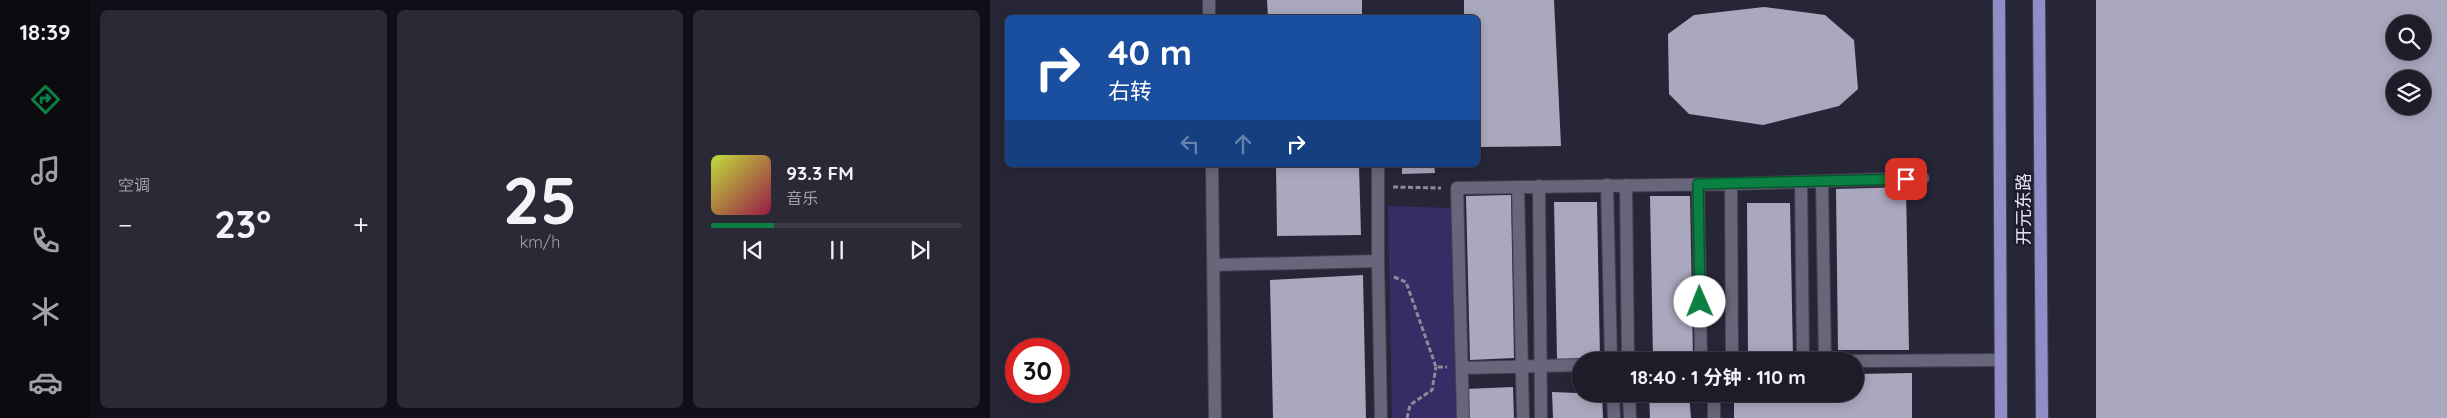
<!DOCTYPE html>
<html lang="zh">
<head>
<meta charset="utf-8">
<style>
	body { margin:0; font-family:Quicksand,"Noto Sans SC",sans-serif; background:#2a2935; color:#f1f3f6; height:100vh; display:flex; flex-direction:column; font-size:19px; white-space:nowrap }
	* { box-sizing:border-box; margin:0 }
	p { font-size:16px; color:#a0a1a8 }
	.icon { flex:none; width:28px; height:28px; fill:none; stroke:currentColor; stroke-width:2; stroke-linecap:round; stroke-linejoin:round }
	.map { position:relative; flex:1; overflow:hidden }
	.drawer { display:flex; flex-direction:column; gap:10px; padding:10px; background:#100f17; width:900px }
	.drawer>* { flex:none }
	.banner { position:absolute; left:15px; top:15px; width:475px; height:152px; border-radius:8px; box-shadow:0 2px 12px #0003,0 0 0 1px #3b3a46; background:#1a4fa0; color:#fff; overflow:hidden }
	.buttons { position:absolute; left:1396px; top:15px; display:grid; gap:10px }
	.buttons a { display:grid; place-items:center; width:45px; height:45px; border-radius:50%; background:#1d1c29; box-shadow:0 2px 12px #0003,0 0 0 1px #3b3a46; font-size:25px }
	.speed { position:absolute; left:15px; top:338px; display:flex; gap:10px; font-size:25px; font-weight:700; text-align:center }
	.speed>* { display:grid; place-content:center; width:65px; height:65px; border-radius:50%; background:#1d1c29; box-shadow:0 2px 12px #0003,0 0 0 1px #3b3a46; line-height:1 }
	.speed .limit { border:8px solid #d22; background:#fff; color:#111 }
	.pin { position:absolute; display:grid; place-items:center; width:42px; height:42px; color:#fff; margin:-21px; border-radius:10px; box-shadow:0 2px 8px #0006 }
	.me { position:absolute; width:55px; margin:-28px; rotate:359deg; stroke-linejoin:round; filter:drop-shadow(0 0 4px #0008) }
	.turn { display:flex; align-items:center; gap:18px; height:105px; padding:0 20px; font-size:22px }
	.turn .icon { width:65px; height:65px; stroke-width:2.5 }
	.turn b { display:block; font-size:35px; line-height:42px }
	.lanes { display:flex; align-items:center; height:48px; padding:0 20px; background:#0003; justify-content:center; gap:25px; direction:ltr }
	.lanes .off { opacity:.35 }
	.big { font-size:38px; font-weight:700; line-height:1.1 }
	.drawer .card { flex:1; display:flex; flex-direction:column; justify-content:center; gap:8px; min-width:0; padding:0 18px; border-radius:8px; background:#2a2935 }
	.drawer .dial { align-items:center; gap:0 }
	.dial b { font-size:65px; line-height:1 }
	.song { display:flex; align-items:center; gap:15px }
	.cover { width:60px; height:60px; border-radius:8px; background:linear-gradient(135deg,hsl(70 70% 55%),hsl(340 70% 35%)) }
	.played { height:5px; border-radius:2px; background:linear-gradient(90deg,#0b8043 25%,#3b3a46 25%) }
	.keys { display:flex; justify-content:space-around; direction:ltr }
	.heat { display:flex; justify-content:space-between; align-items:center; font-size:28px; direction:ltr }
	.drawer .tiles { flex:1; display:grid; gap:10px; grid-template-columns:repeat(3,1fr) }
	.trip { position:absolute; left:582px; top:352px; width:292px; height:50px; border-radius:25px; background:#1d1c29; box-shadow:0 2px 12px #0003,0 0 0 1px #3b3a46; font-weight:700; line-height:50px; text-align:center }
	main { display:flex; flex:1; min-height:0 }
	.dock { display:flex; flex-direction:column; width:90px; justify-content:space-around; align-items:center; background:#0c0b10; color:#a0a1a8 }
	.dock .icon { width:35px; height:35px }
	.dock .selected { color:#0b8043 }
	.dock b { font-size:22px; color:#f1f3f6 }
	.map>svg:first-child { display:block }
	.green { fill:#362d66 }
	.building { fill:#a9a8be; fill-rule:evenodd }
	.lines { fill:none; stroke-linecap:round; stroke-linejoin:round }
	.minor-casing { stroke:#434250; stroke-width:14 }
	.major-casing { stroke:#434250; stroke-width:14 }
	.path { stroke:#8c8b99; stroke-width:3; stroke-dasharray:5 2.5; stroke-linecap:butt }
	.minor { stroke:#67667b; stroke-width:12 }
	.major { stroke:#928dc9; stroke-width:12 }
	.route-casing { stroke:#07532c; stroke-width:12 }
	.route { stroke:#0b8043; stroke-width:9 }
	.labels { text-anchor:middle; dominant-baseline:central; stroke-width:5; stroke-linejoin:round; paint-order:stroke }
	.street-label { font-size:18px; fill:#e3e3ee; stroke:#1e1d2d }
</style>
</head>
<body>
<main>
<nav class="dock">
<b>18:39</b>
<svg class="icon selected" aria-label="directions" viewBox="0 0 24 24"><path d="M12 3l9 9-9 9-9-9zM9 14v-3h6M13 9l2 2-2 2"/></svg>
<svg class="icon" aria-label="music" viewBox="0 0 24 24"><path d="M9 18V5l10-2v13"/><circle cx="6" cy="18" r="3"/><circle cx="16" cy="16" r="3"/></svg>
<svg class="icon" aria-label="phone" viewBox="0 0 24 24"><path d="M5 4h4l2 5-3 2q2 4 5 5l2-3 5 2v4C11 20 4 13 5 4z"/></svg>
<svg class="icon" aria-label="climate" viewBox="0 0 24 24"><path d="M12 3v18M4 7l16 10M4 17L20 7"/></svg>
<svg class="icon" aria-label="car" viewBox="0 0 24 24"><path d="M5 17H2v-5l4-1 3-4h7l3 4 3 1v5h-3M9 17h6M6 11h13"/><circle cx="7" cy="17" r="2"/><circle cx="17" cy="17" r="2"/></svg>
</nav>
<section class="drawer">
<div class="tiles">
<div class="card"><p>空调</p>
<div class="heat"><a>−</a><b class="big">23°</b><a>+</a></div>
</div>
<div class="card dial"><b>25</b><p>km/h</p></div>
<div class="card">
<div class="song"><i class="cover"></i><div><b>93.3 FM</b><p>音乐</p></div></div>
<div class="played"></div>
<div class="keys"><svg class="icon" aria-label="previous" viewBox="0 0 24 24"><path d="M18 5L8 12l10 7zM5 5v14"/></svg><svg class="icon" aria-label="pause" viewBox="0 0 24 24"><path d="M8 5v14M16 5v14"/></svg><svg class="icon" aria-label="next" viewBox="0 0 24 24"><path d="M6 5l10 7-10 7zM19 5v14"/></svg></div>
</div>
</div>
</section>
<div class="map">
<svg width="1457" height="418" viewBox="0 0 1457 418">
	<rect width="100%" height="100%" fill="#272637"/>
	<path class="green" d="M398,206l63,2 5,210h-64z"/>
	<path class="building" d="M277,0h95v18h-94z
		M474,0h90l7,146 -83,1v-129h-14z
		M1106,0h351v418h-351zM1405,24h27v27h-27zM1405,79h27v27h-27z
		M774,7l61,8 29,25 4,49 -19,17 -76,19 -74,-11 -20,-20 -1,-60 26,-19z
		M286,165h83l2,70 -84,1z
		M412,165h32l1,8 -33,1z
		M916,187l3,163h-71l-2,-161z
		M521,195l3,163 -44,2 -4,-164z
		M660,196h40l3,162 -40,1z
		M564,202h43l3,157 -43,1z
		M757,203h43l3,154 -45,1z
		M373,275l3,143h-93l-3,-138z
		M922,373v45h-178v-23l122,-1v-20z
		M523,387l1,31h-47l-1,-29z
		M562,392l50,2 1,24h-50z
		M659,394h40l2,24h-41z"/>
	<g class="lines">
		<g class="minor-casing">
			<path id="minor" d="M219,0v18
				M222,165l3,253
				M811,182l2,179
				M832,182l3,179
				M708,184l3,177
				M741,184l1,177
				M617,185l4,176
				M636,185l2,176
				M549,186l2,232
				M528,187l5,231
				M388,261l3,157
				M224,265l164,-4v-96
				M863,361l147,-1
				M472,368l119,-3
				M623,394l1,24
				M639,394l1,24
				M724,394v24
				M473,418l-6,-230 274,-4 192,-6"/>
		</g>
		<g class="major-casing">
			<path id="major" d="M1009,0l2,418
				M1049,0l3,418"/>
		</g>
		<path class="path" d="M403,187l48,1
			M404,277l12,5 30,85h11
			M417,418l3,-13 22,-15 4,-23"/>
		<use href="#minor" class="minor"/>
		<use href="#major" class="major"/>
	</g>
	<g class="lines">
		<g class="route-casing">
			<path id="route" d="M710,302l-2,-118 208,-5"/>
		</g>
		<use href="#route" class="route"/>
	</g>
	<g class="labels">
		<g class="street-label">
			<text transform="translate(1033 209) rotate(-90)">开元东路</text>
		</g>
	</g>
</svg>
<div class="buttons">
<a><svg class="icon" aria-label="search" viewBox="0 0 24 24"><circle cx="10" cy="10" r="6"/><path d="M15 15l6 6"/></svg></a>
<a><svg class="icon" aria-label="layers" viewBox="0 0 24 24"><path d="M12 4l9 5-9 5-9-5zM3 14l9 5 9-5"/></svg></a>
</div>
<div class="speed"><div class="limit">30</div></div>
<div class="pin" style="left:916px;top:179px;background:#d93025"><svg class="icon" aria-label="arrive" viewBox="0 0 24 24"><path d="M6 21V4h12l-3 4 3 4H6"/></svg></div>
<svg class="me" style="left:710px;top:302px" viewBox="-20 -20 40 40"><circle r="19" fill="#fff"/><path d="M0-13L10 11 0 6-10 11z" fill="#0b8043"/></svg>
<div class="trip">18:40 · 1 分钟 · 110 m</div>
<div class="banner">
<div class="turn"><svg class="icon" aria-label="right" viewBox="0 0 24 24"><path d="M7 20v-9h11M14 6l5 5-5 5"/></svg><div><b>40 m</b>右转</div></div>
<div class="lanes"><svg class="icon off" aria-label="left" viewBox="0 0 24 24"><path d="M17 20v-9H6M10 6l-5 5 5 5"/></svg><svg class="icon off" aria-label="ahead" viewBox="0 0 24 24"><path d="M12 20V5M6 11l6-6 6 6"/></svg><svg class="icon" aria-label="right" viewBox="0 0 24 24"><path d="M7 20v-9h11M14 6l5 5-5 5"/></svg></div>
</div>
</div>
</main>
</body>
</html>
